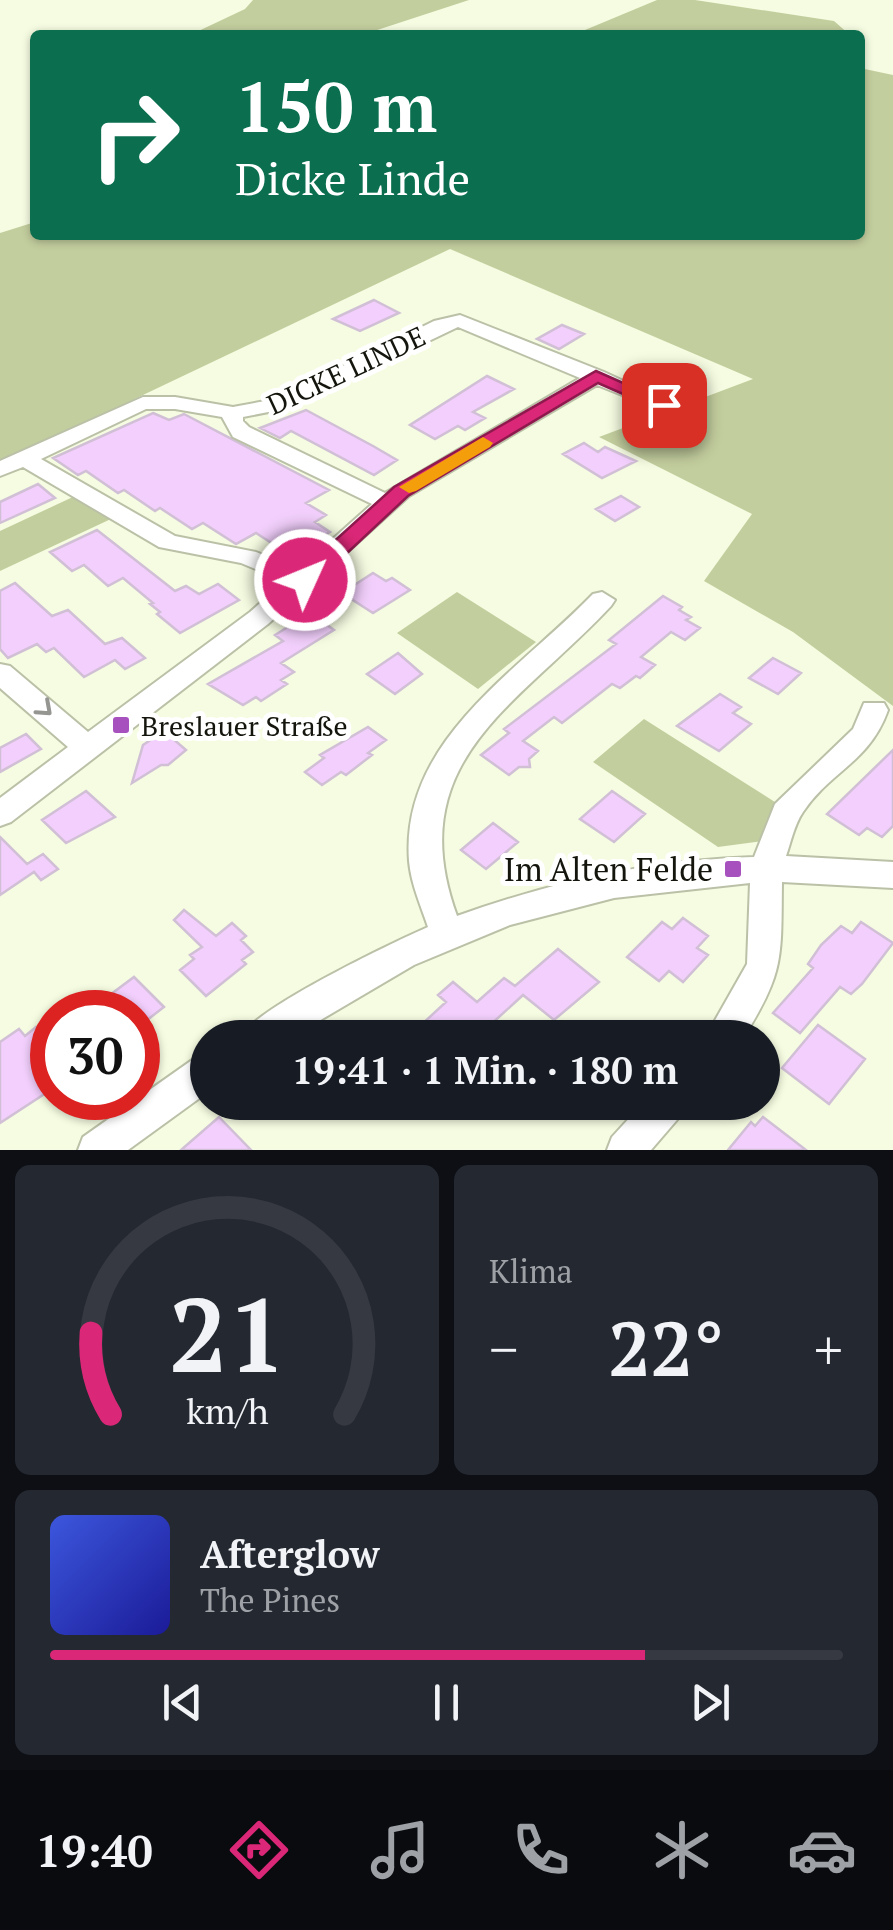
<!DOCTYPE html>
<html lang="de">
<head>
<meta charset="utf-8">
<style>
	body { margin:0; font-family:"PT Serif",serif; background:#242831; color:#f1f3f6; height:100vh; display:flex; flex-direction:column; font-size:38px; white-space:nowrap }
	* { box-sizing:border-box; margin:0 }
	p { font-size:32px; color:#9ea1a6 }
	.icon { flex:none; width:55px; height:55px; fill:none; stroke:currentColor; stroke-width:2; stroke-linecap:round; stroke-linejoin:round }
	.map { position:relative; height:1150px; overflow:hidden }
	.details { display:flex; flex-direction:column; gap:15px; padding:15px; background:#0d0f14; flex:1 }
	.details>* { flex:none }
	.top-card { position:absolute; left:30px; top:30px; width:835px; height:210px; border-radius:10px; box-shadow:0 2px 8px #0004; background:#0b6e4f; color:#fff; overflow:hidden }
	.speed { position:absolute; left:30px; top:990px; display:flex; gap:20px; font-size:50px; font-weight:700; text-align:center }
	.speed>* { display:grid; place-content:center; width:130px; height:130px; border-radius:50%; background:#171b24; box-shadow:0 2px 8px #0004; line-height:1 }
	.speed .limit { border:15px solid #d22; background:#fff; color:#111 }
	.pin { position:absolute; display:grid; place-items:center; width:85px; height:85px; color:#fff; margin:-42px; border-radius:20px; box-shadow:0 5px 15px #0006 }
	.me { position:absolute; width:110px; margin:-55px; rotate:46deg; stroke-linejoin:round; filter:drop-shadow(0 0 8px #0008) }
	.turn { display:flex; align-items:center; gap:35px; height:210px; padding:0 40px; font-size:45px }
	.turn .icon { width:130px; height:130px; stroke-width:2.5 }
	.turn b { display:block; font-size:70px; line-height:85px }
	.big { font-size:75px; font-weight:800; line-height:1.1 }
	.details .widget { flex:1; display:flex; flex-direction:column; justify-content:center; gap:15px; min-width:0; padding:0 35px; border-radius:15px; background:#242831 }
	.details .dial { align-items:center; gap:0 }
	.dial svg { height:260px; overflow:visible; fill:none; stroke:#363941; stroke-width:7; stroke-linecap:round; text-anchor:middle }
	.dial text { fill:#f1f3f6; stroke:none }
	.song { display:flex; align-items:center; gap:30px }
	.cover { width:120px; height:120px; border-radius:15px; background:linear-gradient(135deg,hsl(230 70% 55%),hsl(240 70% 35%)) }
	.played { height:10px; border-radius:5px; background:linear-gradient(90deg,#db2777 75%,#363941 75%) }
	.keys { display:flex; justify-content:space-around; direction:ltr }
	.heat { display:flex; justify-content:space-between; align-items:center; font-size:55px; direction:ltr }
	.details .tiles { flex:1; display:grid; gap:15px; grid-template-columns:1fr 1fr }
	.widget:last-child { grid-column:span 2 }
	.trip { position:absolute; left:190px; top:1020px; width:590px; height:100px; border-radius:50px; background:#171b24; box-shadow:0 2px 8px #0004; font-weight:800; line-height:100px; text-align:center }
	.tab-bar { display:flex; height:160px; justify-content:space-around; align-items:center; background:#090b0e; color:#9ea1a6 }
	.tab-bar .icon { width:70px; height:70px }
	.tab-bar .active { color:#db2777 }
	.tab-bar b { font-size:45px; color:#f1f3f6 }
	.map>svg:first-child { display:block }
	.green { fill:#c3ce9e }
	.building { fill:#f2cffc; stroke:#d1bfd6; stroke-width:2.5 }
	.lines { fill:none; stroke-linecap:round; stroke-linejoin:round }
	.street-casing { stroke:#bac1a7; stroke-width:4 }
	.street { fill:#fff; fill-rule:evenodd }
	.oneway { stroke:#959692 }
	.route { fill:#db2777; stroke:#8e194d; stroke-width:2.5 }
	.slow { fill:#f59e0b }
	.poi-dot { fill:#a751be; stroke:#fff; stroke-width:4 }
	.labels { text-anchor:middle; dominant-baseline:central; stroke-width:10; stroke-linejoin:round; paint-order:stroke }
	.street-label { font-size:28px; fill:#14160d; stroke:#fff }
	.poi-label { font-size:28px; fill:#14160d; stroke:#fff; text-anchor:start }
	.near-poi-label { font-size:32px; fill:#14160d; stroke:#fff; text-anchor:end }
</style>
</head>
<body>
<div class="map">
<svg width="893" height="1150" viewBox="0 0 893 1150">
	<rect width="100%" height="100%" fill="#f5fce1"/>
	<path class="green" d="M253,0h216l-107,35h-172l55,-26z
		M657,0h38l139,21 16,14h-277z
		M860,68l33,7v631l-100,-74 -89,-51 48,-67 -153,-77 154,-58 -303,-130 -450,214v-230l35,-11v13h825z
		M75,496l38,22 -113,53v-40z
		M457,592l79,50 -58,47 -81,-56z
		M644,719l134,85 -15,37 -45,6 -125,-85z"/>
	<path class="building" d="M374,300l25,13 -39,18 -27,-12z
		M562,325l22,9 -25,15 -22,-10z
		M487,376l27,13 -41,23 12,6 -20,12 -7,-4 -23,13 -25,-14z
		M306,410l67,36 24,14 -23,15 -83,-44 -11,7 -20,-10z
		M153,413l16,7 15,-6 145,76 -23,13 20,12 -11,7 15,10 -40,23 -34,-22 -20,11 -33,-21 -11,6 -32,-21 -5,3 -31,-21 -6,3 -32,-22 -8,4 -25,-17z
		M584,443l14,9 7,-5 31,14 -34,17 -39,-24z
		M38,484l17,14 -55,25v-21z
		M621,496l18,11 -24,14 -19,-12z
		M97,530l78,61 11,-5 13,8 19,-10 21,16 -59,33 -23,-19 3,-2 -10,-8 3,-1 -30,-25 -15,8 -24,-21 -12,6 -22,-19z
		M373,573l13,8 6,-3 18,12 -37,23 -31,-20z
		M15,583l37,33 16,-6 37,34 17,-6 23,20 -20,11 -10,-9 -31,17 -30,-29 -8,4 -9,-8 -29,14 -8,-9v-58z
		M663,596l19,11 -3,3 12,7 -5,3 14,8 -15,12 -14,-8 -30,25 14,8 -15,13 -4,-2 -16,12 -8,-4 -50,39 -8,-6 -31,24 15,10 -9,8 1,8h-11l-10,8 -28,-20 28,-22 -5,-4 112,-85 -7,-4z
		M310,613l24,17 -53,33 13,9 -13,8 6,4 -26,17 -5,-4 -13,8 -35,-21 75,-43 -8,-6z
		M398,653l24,21 -27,20 -28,-20z
		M773,658l28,15 -23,21 -29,-16z
		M720,694l21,13 -8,6 18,11 -32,27 -42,-25z
		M368,727l18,13 -18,13 4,2 -26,20 -5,-3 -19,13 -17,-13 19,-14 -4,-3z
		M164,731l22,19 -18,15h-7l-29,18 11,-38z
		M26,734l15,15 -41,23v-24z
		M893,750v76l-11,11 -15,-9 -8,7 -32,-21z
		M86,791l29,26 -49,26 -24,-23z
		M612,791l33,23 -31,28 -34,-23z
		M493,823l25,19 -32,27 -25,-19z
		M0,837l27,27 16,-10 15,15 -17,11 -7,-8 -34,23z
		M184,910l32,26 16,-13 14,13 -5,4 12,12 -11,8 4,4 -40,32 -26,-26 14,-11 -4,-4 12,-8 -28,-27z
		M683,918l25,18 -11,12 11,7 -25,27 -14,-11 -10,10 -32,-24 35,-35 10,7z
		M861,922l32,21 -31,41 -11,10 -11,-7 -40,46 -27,-20 40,-45 -5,-4 13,-19 20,-19 11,7z
		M558,949l41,33 -45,38 -31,-25 -47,43h-69l39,-36 -8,-7 15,-13 24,20 27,-24 11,8z
		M134,977l30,30 -26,20v-15h-51z
		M818,1025l47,34 -36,45 -47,-36z
		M36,1027l8,10 8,-6v58l-52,34v-81l19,-13 6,7z
		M219,1117l32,33h-70z
		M763,1117l43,33h-78l23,-28 4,4z"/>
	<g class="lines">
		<g class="street-casing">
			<path id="street" d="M460,315l144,57 71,33 -4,4h-14l-60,-24 -188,111 -141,128 -257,198 -11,4v-28l68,-51 -68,-59v-24l10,2 78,66 162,-120 35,-31 -44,-18 -82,-16 -136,-80 -23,9v-15l143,-64h32l58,10 43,-8 158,-78zM458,327l122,51 -195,115 -136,-66 -6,-6v-4l46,-9zM146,409h29l47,8 11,20 139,67 -73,65 -43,-17 -81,-16 -134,-77z
				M602,592l13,8 -4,6c-92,99 -211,154 -154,310 97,-35 195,-56 297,-59l21,-53 78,-75 11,-26h20l4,7c-19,53 -57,60 -85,102 -9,13 -12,30 -17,44l107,6v26l-111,-6c-1,75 3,90 -39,156h-38l42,-74 3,-81 -136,15 -104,27 -96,40 -124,73h-50c13,-29 154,-96 188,-111 -7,-21 -17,-43 -19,-66 -9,-121 110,-190 184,-267z
				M208,1053v39l-80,58h-50l5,-13 112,-79z
				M644,1102h43l-5,12 -31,36h-44l5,-13z"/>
		</g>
		<use href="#street" class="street"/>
	</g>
	<defs><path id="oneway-chevron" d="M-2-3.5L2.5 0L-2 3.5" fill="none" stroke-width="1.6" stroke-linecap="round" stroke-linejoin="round" transform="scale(2.5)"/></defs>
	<use class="oneway" href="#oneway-chevron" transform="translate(45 709) rotate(42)"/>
	<path class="route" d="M596,371l77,34 -3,4h-13l-59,-26 -190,113 -95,89h-16l-3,-5 3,-5 97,-88z"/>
	<path class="slow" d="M483,437l10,6 -3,4 -74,44 -7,2 -10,-6z"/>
	<g class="poi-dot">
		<rect x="111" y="715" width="20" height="20" rx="5"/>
		<rect x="723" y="859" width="20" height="20" rx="5"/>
	</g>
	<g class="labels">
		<g class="street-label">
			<text transform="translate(346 370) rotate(-25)">DICKE LINDE</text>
		</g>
		<g class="poi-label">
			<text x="141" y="725">Breslauer Straße</text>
		</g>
		<g class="near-poi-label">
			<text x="713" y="869">Im Alten Felde</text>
		</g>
	</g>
</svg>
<div class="speed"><div class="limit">30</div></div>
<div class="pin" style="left:664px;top:405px;background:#d93025"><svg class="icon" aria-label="arrive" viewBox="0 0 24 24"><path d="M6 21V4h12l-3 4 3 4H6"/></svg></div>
<svg class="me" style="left:305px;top:580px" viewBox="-20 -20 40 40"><circle r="17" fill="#db2777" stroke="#fff" stroke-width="3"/><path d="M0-11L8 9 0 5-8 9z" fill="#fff"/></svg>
<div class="trip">19:41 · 1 Min. · 180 m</div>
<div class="top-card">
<div class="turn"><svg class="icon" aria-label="right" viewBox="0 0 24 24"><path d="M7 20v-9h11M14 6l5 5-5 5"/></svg><div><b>150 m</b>Dicke Linde</div></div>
</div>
</div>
<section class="details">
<div class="tiles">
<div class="widget dial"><svg viewBox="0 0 100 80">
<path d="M14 69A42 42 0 1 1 86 69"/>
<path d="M14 69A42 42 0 0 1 8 44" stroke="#db2777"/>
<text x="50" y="56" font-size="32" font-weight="700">21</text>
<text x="50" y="72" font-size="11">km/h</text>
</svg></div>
<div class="widget"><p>Klima</p>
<div class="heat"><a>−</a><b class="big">22°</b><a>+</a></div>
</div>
<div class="widget">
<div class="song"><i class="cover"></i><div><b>Afterglow</b><p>The Pines</p></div></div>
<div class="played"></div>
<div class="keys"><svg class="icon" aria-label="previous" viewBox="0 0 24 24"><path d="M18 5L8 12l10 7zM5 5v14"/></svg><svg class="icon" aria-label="pause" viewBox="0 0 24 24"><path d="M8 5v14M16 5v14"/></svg><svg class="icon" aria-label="next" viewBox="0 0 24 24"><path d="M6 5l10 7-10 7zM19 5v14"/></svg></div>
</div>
</div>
</section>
<nav class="tab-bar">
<b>19:40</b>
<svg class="icon active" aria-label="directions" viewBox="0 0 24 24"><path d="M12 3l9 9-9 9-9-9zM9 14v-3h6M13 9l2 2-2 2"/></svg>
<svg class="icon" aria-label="music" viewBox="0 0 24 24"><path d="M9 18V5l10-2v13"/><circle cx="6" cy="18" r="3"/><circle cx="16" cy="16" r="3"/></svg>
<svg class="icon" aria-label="phone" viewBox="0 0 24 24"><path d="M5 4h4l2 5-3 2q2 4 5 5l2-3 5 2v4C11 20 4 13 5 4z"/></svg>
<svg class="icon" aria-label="climate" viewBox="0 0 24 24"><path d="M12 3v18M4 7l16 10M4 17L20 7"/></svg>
<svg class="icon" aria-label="car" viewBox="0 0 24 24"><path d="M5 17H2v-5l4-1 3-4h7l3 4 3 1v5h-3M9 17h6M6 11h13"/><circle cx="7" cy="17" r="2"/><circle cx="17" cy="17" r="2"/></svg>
</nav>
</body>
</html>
